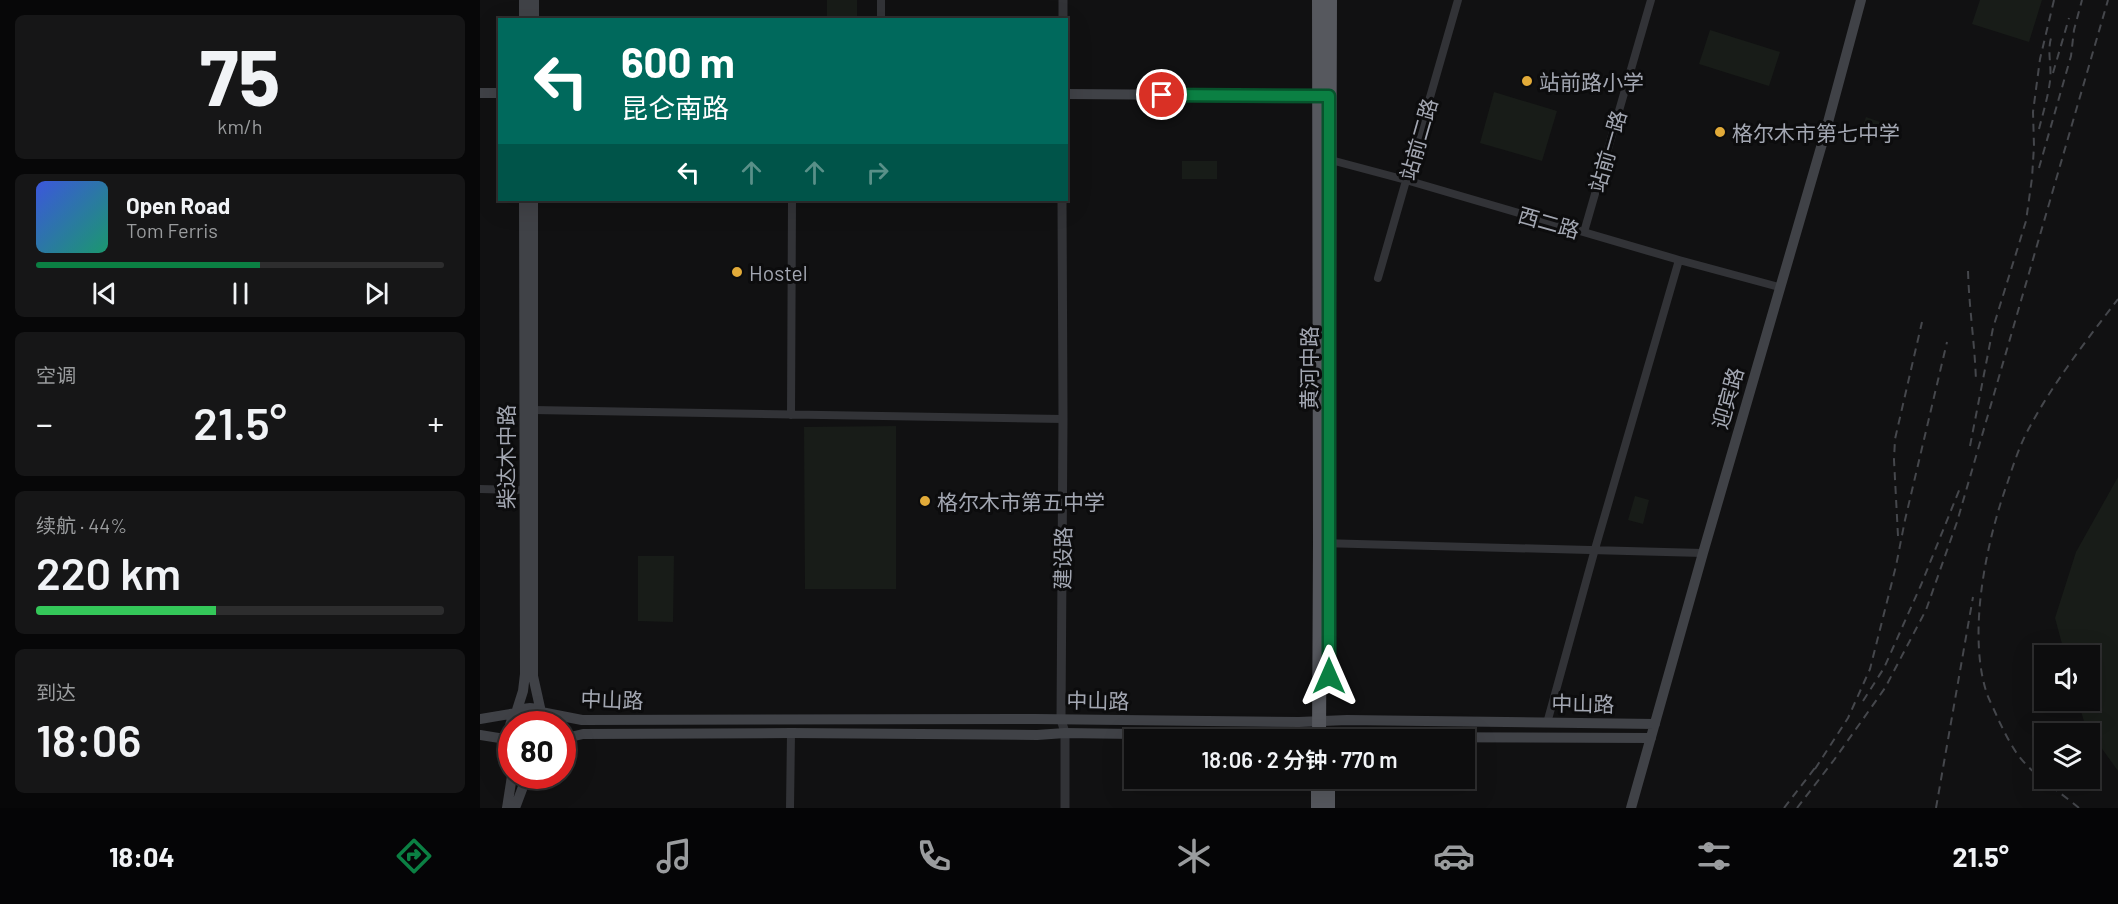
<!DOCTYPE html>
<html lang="zh">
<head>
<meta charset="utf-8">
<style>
	body { margin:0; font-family:Barlow,"Noto Sans SC",sans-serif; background:#161617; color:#f1f3f6; height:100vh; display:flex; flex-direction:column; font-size:22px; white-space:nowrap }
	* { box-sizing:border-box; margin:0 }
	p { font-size:20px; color:#9a9c9e }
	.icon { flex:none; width:33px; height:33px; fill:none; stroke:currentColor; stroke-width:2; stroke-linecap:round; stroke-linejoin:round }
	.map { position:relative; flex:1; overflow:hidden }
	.details { display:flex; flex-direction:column; gap:15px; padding:15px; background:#070708; width:480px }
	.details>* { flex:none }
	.top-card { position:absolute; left:18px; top:18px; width:570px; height:183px; border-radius:0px; box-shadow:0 6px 24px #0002,0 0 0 2px #2d2d2e; background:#00695c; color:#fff; overflow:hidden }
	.fabs { position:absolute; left:1554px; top:645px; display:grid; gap:12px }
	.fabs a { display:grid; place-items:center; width:66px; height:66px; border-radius:0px; background:#0d0d0e; box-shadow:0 6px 24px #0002,0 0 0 2px #2d2d2e; font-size:30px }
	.speed { position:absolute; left:18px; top:711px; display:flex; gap:12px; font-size:30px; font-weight:700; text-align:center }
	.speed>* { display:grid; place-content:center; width:78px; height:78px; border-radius:50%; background:#0d0d0e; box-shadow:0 6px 24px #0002,0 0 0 2px #2d2d2e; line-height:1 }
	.speed .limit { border:9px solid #d22; background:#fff; color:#111 }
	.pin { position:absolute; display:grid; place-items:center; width:51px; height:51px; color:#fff; margin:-26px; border:3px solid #fff; border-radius:50%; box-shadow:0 2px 6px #0007 }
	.me { position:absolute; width:66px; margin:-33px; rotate:0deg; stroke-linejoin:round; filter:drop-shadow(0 0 4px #0008) }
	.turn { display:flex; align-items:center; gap:21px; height:126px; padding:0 24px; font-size:27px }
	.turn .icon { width:78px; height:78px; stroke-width:2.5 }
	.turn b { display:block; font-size:42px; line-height:51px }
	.lanes { display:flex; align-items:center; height:57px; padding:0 24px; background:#0003; justify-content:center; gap:30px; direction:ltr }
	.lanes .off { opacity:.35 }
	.big { font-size:45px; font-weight:600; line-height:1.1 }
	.details .widget { flex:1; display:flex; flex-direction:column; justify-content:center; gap:9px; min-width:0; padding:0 21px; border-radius:9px; background:#161617 }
	.details .dial { align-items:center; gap:0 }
	.dial b { font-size:78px; line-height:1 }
	.song { display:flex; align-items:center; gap:18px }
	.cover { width:72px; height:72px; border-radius:9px; background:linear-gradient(135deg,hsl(230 70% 55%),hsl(160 70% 35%)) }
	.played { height:6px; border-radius:3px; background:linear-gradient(90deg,#0b8043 55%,#2d2d2e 55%) }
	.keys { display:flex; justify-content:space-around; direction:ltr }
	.heat { display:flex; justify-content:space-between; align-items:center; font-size:33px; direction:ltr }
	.charge { height:9px; border-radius:4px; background:linear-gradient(90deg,#34c759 44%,#2d2d2e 0) }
	.trip { position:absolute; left:644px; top:729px; width:351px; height:60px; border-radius:0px; background:#0d0d0e; box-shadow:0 6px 24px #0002,0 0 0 2px #2d2d2e; font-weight:600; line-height:60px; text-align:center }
	.menu { display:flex; height:96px; justify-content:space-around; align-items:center; background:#050506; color:#9a9c9e }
	.menu .icon { width:42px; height:42px }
	.menu .active { color:#0b8043 }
	.menu b { font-size:27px; color:#f1f3f6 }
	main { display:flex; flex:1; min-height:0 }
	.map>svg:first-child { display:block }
	.green { fill:#181c18 }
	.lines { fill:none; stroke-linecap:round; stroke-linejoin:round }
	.minor { stroke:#323337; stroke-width:8 }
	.tertiary { stroke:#323337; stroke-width:9 }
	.secondary { stroke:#404247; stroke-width:10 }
	.trunk { stroke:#56585e; stroke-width:14 }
	.rail { stroke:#45474c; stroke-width:2; stroke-dasharray:8 6; stroke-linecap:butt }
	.route-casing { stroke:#07532c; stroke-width:15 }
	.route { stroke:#0b8043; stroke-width:10 }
	.poi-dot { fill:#e2ab39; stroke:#0c0c0d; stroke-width:2 }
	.labels { text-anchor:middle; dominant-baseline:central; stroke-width:6; stroke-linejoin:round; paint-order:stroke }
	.poi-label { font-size:21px; fill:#a3a7b2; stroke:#0c0c0d; text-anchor:start }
	.street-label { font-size:21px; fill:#a3a7b2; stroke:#0c0c0d }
</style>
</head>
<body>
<main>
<section class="details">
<div class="widget dial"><b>75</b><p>km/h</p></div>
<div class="widget">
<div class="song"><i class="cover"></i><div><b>Open Road</b><p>Tom Ferris</p></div></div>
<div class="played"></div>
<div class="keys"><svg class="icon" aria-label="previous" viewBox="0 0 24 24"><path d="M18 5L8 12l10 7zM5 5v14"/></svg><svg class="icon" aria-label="pause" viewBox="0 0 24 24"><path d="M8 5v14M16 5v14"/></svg><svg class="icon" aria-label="next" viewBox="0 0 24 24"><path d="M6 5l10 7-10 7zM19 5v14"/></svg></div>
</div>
<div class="widget"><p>空调</p>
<div class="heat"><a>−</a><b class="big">21.5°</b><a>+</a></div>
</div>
<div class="widget"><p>续航 · 44%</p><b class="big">220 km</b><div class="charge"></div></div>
<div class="widget"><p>到达</p><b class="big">18:06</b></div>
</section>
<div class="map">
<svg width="1638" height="808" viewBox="0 0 1638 808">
	<rect width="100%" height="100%" fill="#111112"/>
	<path class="green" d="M347,0h30v19h-30z
		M1500,0h62l-13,42 -57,-18z
		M1230,30l70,22 -11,34 -70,-22z
		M1014,92l63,19 -15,50 -62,-18z
		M1386,117l25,9 -4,14 -26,-8z
		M702,161h35v18h-35z
		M416,426v163h-91l-1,-162z
		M1638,477v294l-33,-46 -7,-24 12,-1v-44l-25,-1 -10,-37 21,-66z
		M1155,496l14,4 -6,24 -15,-4z
		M158,556h36l-1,66 -35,-1z"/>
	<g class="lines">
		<path class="minor" d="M401,0v20
			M847,159l79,21 273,80 100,27
			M1104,232l67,-232
			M898,278l80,-278
			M53,410l530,9
			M311,415l1,-215
			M0,489l45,1
			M840,543l383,10
			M1067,723l48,-174 84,-289
			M310,808l1,-75"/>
		<path class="tertiary" d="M583,20v-20
			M582,200l1,219 -2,300 4,14v75"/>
		<path class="secondary" d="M44,0v20
			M54,20v-20
			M0,93h20
			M586,94l260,2
			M53,200v476l8,36 41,8 454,-1 263,3 48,-2 308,4
			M0,719l36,-6 7,-22 2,-17 -1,-474
			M0,735l32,5
			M32,738c-11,-29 28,-43 37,-14
			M82,739l21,-5 208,-1 246,2 28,-2 284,4 302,1
			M27,808l5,-32
			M35,808l12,-32
			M1151,808l72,-255 121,-416 37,-137"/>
		<path class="trunk" d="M849,320l1,-320
			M839,740l1,-197 -1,-543
			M838,808v-30
			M848,808v-30"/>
		<path class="rail" d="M1573,73l16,-55
			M1559,129c4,-16 9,-32 11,-48 2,-15 -3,-29 1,-43
			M1559,168l32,-112 3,-26 8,-30
			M1488,271c1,37 7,74 8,111
			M1490,446l23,-118 33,-107 6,-43 2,-32 -1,-34 7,-53 14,-59
			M1418,536l-4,-76 1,-21 27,-117
			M1383,701l21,-33 37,-83 39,-97
			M1335,769l33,-51 22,-49 26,-103 9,-46 42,-178
			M1304,808l34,-44
			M1317,808l37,-48 51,-72 41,-78 31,-88 151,-522
			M1456,808l37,-211
			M1599,808c-20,-17 -45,-32 -61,-53 -8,-11 -14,-24 -20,-36 -3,-8 -8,-17 -11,-25 -20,-60 -1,-151 20,-210 6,-18 12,-37 21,-54 25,-47 58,-89 90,-131"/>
	</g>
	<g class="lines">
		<g class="route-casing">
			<path id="route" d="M682,95l167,1v580"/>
		</g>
		<use href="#route" class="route"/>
	</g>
	<g class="poi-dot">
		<circle cx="1047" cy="81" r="6"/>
		<circle cx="1240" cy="132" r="6"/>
		<circle cx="257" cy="272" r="6"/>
		<circle cx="445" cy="501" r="6"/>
	</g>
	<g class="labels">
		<g class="poi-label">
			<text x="1059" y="81">站前路小学</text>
			<text x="1252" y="132">格尔木市第七中学</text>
			<text x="269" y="272">Hostel</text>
			<text x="457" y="501">格尔木市第五中学</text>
		</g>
		<g class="street-label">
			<text transform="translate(938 139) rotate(-74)">站前二路</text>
			<text transform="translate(1127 151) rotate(-74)">站前一路</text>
			<text transform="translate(1069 222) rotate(16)">西二路</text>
			<text transform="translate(828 368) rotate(-90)">黄河中路</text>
			<text transform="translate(1247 398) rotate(-74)">迎宾路</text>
			<text transform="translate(25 457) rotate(-90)">柴达木中路</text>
			<text transform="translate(582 558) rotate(-89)">建设路</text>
			<text transform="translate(132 699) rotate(2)">中山路</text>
			<text transform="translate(618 700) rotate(1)">中山路</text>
			<text transform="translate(1103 703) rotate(1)">中山路</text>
		</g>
	</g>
</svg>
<div class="fabs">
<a><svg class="icon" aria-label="sound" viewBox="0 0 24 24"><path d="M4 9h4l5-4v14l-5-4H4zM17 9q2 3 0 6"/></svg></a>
<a><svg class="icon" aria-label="layers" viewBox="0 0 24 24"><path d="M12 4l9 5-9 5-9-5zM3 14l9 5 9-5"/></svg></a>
</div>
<div class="speed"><div class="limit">80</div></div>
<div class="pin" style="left:682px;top:95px;background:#d93025"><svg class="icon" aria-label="arrive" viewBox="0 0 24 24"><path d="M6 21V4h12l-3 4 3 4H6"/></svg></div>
<svg class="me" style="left:849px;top:676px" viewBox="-20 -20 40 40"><path d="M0-17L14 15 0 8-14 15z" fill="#0b8043" stroke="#fff" stroke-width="4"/></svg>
<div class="trip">18:06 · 2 分钟 · 770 m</div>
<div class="top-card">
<div class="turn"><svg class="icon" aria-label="left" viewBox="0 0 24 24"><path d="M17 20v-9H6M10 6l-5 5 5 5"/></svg><div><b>600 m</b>昆仑南路</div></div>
<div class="lanes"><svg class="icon" aria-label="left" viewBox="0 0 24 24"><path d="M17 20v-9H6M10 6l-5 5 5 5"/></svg><svg class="icon off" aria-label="ahead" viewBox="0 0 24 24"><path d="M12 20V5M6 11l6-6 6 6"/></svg><svg class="icon off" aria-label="ahead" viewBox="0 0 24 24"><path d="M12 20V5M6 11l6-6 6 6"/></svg><svg class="icon off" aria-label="right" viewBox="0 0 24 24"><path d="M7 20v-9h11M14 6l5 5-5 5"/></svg></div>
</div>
</div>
</main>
<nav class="menu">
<b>18:04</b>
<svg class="icon active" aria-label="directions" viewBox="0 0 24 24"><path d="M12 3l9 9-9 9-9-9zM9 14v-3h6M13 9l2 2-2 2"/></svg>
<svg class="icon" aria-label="music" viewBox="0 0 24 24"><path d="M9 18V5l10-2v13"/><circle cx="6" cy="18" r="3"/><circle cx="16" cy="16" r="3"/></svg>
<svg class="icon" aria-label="phone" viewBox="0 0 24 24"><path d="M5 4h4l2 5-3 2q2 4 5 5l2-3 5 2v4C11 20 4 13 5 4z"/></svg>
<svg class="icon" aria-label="climate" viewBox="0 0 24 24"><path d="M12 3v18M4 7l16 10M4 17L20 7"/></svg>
<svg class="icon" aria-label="car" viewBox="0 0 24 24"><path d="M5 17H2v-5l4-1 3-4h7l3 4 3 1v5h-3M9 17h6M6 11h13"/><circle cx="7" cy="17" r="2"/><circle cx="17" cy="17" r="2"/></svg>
<svg class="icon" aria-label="filters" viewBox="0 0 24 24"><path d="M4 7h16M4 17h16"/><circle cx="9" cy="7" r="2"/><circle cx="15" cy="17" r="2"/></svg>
<b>21.5°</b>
</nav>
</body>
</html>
